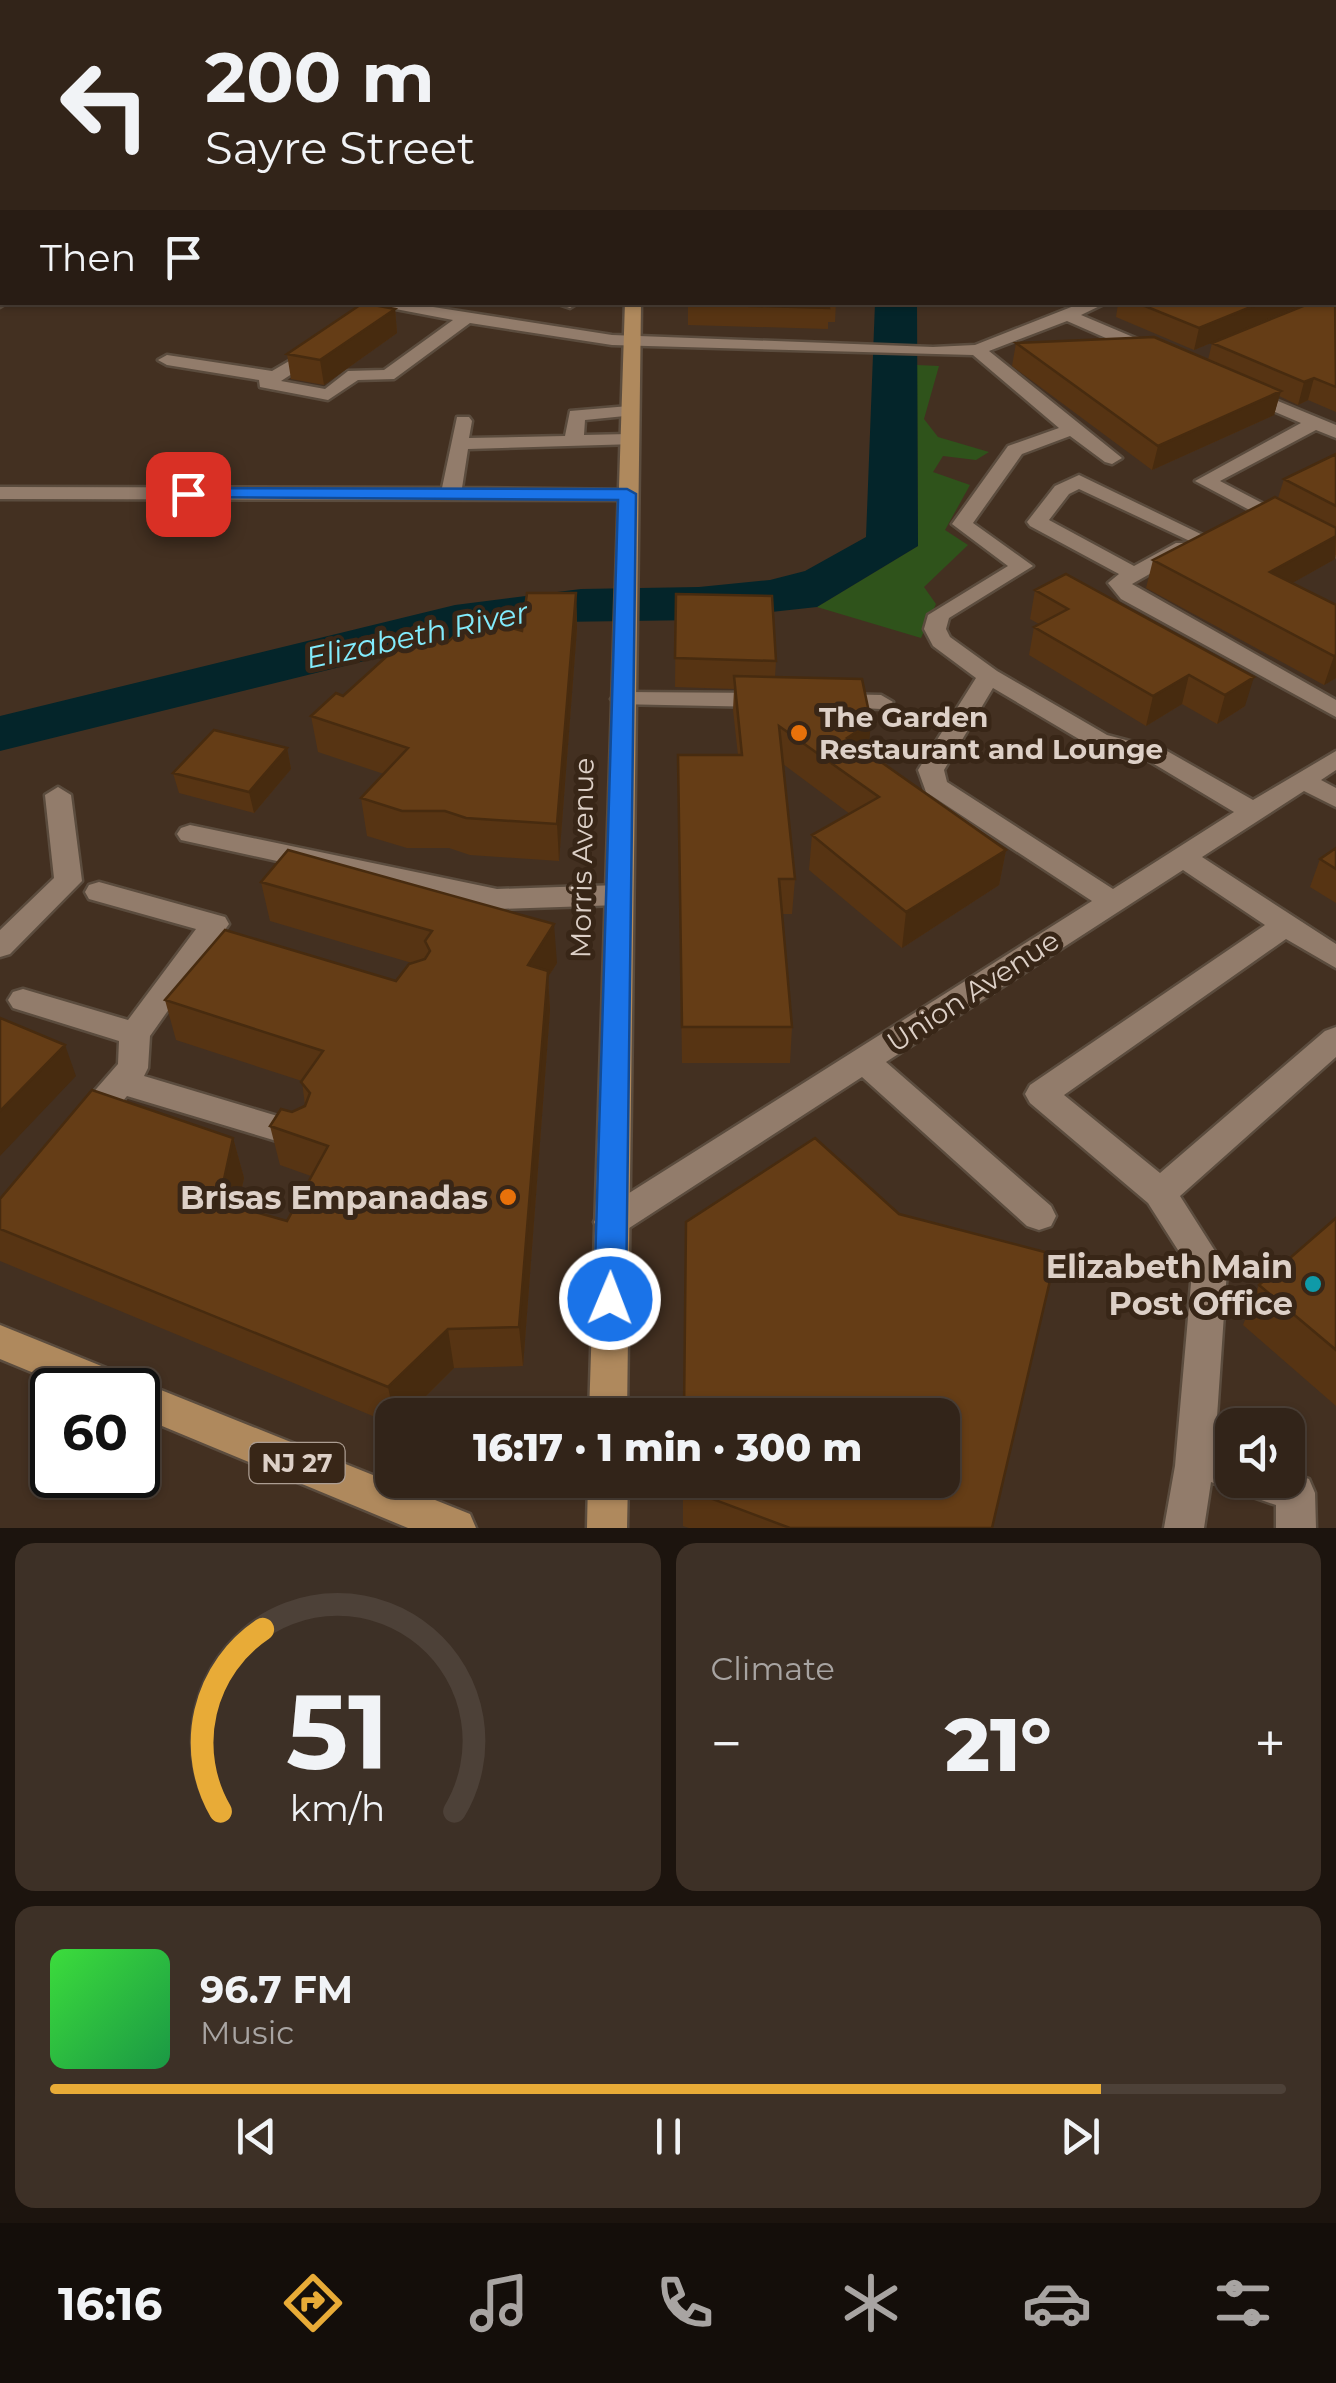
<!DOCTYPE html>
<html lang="en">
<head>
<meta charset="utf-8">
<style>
	body { margin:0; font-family:Montserrat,sans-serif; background:#3d3026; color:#f1f3f6; height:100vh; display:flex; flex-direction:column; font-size:38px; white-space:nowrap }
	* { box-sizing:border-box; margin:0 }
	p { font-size:32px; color:#a8a4a2 }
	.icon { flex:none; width:55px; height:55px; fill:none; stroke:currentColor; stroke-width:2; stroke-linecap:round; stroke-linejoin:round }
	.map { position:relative; height:1528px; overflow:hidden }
	.drawer { display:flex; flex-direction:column; gap:15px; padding:15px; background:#1c140e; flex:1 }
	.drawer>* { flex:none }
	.hud { position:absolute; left:0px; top:0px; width:1338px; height:305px; box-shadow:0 2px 8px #0004,0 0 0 2px #4d4138; background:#322419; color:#f1f3f6; overflow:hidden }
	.tools { position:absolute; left:1215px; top:1408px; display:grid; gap:20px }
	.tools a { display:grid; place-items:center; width:90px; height:90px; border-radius:20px; background:#322419; box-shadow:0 2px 8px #0004,0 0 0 2px #4d4138; font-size:50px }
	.speed { position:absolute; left:30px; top:1368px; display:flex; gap:20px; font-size:50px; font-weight:700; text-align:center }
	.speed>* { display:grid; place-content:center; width:130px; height:130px; border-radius:50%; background:#322419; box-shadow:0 2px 8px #0004,0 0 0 2px #4d4138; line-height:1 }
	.speed .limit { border:5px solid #111; border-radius:15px; background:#fff; color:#111 }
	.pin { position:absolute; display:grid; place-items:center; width:85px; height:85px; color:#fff; margin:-42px; border-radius:20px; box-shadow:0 5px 15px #0006 }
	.me { position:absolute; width:110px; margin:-55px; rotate:1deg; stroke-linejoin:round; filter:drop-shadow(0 0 8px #0008) }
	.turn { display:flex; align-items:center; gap:35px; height:210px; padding:0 40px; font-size:45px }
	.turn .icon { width:130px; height:130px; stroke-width:2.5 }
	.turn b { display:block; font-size:70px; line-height:85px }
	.then { display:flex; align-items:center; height:95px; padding:0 40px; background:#0003; gap:20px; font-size:38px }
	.big { font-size:75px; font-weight:800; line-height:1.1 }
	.drawer .widget { flex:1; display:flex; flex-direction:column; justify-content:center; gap:15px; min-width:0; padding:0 35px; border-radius:20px; background:#3d3026 }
	.drawer .dial { align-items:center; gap:0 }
	.dial svg { height:260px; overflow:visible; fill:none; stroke:#4d4138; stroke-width:7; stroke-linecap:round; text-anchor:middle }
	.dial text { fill:#f1f3f6; stroke:none }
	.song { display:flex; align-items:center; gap:30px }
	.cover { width:120px; height:120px; border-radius:15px; background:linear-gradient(135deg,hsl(120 70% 55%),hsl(140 70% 35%)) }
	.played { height:10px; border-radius:5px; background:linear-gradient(90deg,#e8ab37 85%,#4d4138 85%) }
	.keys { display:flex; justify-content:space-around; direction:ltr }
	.heat { display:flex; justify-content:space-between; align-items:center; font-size:55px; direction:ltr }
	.drawer .tiles { flex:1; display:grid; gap:15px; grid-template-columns:1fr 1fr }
	.widget:last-child { grid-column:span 2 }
	.trip { position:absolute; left:375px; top:1398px; width:585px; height:100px; border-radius:20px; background:#322419; box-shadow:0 2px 8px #0004,0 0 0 2px #4d4138; font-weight:800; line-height:100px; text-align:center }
	.tabs { display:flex; height:160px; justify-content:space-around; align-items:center; background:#140e0a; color:#a8a4a2 }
	.tabs .icon { width:70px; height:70px }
	.tabs .active { color:#e8ab37 }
	.tabs b { font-size:45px; color:#f1f3f6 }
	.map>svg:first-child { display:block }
	.green { fill:#2f531b }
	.water { fill:#04252a }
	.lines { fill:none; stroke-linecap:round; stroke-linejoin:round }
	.minor-casing { stroke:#5b4c3e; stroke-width:5 }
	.major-casing { stroke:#5b4c3e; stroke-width:5 }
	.minor { fill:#927c6b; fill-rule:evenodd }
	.major { fill:#af895d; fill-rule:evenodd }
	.wall { fill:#573413 }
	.shaded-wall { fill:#472b0f }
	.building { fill:#653d16; stroke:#472b0f; stroke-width:2.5 }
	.route { fill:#1a73e8; stroke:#114b97; stroke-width:2.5 }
	.food-dot { fill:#e8710a; stroke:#382617; stroke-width:4 }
	.culture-dot { fill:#0f9aa8; stroke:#382617; stroke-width:4 }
	.labels { text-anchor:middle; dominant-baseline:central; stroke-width:10; stroke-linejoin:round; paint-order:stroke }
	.shield { fill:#382617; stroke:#ac9d92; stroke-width:2.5 }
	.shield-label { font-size:25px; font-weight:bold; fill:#ddd0c7 }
	.poi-label { font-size:28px; font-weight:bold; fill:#ddd0c7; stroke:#382617; text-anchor:start }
	.street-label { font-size:28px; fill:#ddd0c7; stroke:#382617 }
	.water-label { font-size:30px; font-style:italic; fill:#82ecfd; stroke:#382617 }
	.near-poi-label { font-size:32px; font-weight:bold; fill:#ddd0c7; stroke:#382617; text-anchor:end }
</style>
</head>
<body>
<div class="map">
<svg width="1336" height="1528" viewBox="0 0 1336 1528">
	<rect width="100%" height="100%" fill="#433021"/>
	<path class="green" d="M917,365l22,1 -15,53 14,18 51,15 -13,8 -33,-4 -10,16 37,13 -25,45 23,15 -44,42 12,17 -15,34 -104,-31 101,-61z"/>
	<path class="water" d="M875,303h42l1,243 -101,61 -117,13 -144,2 -94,15 -462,114v-35l455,-111 126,-16 118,-2 71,-7 35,-9 61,-34z"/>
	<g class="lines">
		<g class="minor-casing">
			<path id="minor" d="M86,0h32l1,2h-30z
				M1103,0h10v2h-10z
				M1326,0h10v4l-9,-2z
				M1335,17h1v12h-1z
				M0,84l2,1v6l-2,1z
				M2,112v8l-2,1v-8z
				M1335,188h1v8h-1z
				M0,237h2v9h-2z
				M2,295v7h6l-8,5z
				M359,302h42l211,33 321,12 42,-2 109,-43h24l-27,13 78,33v8h-12l-80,-35 -78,30 133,107 -10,6 -7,-2 -35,-26 -48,18 -49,69 60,43 -84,52 -3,11 4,8 47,34 110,64 60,16 86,49 83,-49v19l-15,10 15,8v19l-32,-16 -102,66 134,87v24l-50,-29 -222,156 96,78 165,-142 11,-4v30l-156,139 47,74 -12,176 17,6v28h56v-9l21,8 6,14 1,35h-40v-23l-32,-11 -3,-8 -9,4 -21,-8 -7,46h-40l11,-62 17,-194 -44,-69 -118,-100 -5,-9 5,-9 235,-160 -82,-55 -297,192 165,144 5,10 -5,10 -12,4 -12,-4 -165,-149 -239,155 -12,5 -12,-5 -5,-10 5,-10 493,-311 -166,-109 -8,-22 58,-92 -43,-32 -9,-17 4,-14 80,-49 -56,-42 56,-78 51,-18 -86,-73 -361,-10 -142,-22 -76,56 -36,1 -30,20 -68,-13 -1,-7 -92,-15 -9,-5 9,-5 105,16 43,-25 6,1v8l-40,26 44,8 23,-18 36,-1 69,-50zM993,688l96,57 60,16 85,51 -121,77 -166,-107 -3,-12z
				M552,302h26v1l-8,5z
				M1249,389l87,36v13l-20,-8 -96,51 116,61v14l-141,-75 106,-58 -58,-25v-8z
				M629,406l6,1v8l-50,5 -1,15 45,-1 9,6 -2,4 -168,5 -6,39 172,2v8l-7,2 -627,-1v-12l442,1 15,-71h12l3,4 -3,17 96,-2 5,-25z
				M1079,475l130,63 -3,4h-14l-113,-53 -10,5 -20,26 85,46 42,-23h14l3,4 -3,4 -58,33 204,116v17l-215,-118 -13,-16 11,-9 -89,-48 -3,-4 28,-36z
				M623,692l145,1 12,7 -12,7 -153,-3 -4,-5 4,-5z
				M833,694l48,1 12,7 -12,7 -56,-3 -4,-5z
				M58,787l13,8 11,86 -72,73 -10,3v-27l54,-52 -9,-83z
				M190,825l307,64 122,-4 10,3 4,7 -4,7 -10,3 -122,4 -316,-69 -4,-6 4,-6z
				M99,882l126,35 4,7 -79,112 -2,32 -4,8 167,50 5,9 -5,9 -11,4 -173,-52c-14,17 -26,41 -50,33l-5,-9 5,-9 41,-47 1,-23 -106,-33 -5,-8 5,-8 10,-3 105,31 68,-91 -107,-30 -4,-7 4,-7z"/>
		</g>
		<g class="major-casing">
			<path id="major" d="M638,0h10v2h-10z
				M625,302h16l-14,1113h-38z
				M0,1325l131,53 2,4 18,4 319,128 6,14h-68l-270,-112v-26h-63l-75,-31z
				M588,1480h40l-1,48h-40z"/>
		</g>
		<use href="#minor" class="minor"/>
		<use href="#major" class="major"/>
	</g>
	<path class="wall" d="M2,56v20h-2v-19z
		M1335,200l1,212 -28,-12 -10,5 -19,-9 -5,19 -122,55 -140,-104 4,-23 192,17 4,-17 123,-41z
		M688,302h148l-1,20h-7v7l-140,-4z
		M1116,302h192l-114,48 -78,-33 2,-13z
		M395,309l2,24 -73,52 -33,-6 -4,-25z
		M1336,454v101l-1,4 -43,24 44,22v73l-12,7 -178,-97 7,-28 125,-62 6,-19z
		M1066,574l179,132 -28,18 -35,-20 -36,22 -117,-71 5,-28 5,-3 -9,-5 5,-29z
		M576,593l1,35 -18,233 -89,-6 -21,-7h-42l-40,-12 -6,-38 23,-24 -66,-22 -7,-36 32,-20 179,-65z
		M676,594l100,67 -1,16 93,76 138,97 -7,35 -97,63 -93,-78 3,-35 38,-21 -67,-50 12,115 -3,35h-10l10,113 -2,36h-108l-4,-273 60,-35 -5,-45 1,-21 -59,-2z
		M287,748l4,21 -37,44 -75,-20 -6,-20z
		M1336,848v55l-26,-16 10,-28z
		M261,882l296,81 -9,14 2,33 -27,356 -69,2 -47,47h-15v9l-392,-163v-62l233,-61 11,40 -6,29 49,14 24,-45 -31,-11 -10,-39 35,-20 -3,-25 -126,-41 -11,-40 231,-19 16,-18 -142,-42z
		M1336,1218v188l-93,-81 16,-40z
		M683,1480l309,48h-303l-6,-2z"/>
	<path class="shaded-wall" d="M2,199v20l-2,1v-20z
		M1263,302h45l-114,48 5,-22z
		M395,309l2,24 -73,52 -4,-25z
		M1314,378l-6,22 -10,5 6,-23z
		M1281,391l-7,24 -122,55 6,-24z
		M1336,536l-1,23 -73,41 8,-28z
		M576,593l1,35 -18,233 -2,-37z
		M1336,655v23l-12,7 10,-29z
		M1189,675l-7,29 -36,22 7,-30z
		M1254,677l-9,29 -28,18 8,-29z
		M871,722l-3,34 -24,17 3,-35z
		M287,748l4,21 -37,44 -5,-21z
		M1006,850l-7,35 -97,63 4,-36z
		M554,924l3,39 -9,14 2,33 -27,356 -4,-39 9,-362z
		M65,1045l11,31 -76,80v-45z
		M233,1138l11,40 -14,63 -11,-39z
		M448,1329l6,39 -47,47h-13l-6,-28z"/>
	<path class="building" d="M134,0h481v2h-488z
		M698,0h343l-1,2h-343z
		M1134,0h94l-2,2h-93z
		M1273,0h22v2h-23z
		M1335,34h1l-1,91z
		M2,119v80l-2,1v-62l1,-6h-1v-12z
		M1335,200l1,1v77h-1z
		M1335,294l1,93 -22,-9 -10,4 -92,-39 101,-41h22z
		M688,302h140l1,6 -141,-4z
		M1135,302h128l-64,26z
		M363,303l32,6 -75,51 -33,-6z
		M1154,337l127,54 -123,55 -142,-103z
		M1336,454v52l-52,-27z
		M1275,497l61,31v8l-66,36 66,33v50l-2,1 -181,-96z
		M1066,574l188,103 -29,18 -36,-20 -36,21 -119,-69 34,-18 -33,-19z
		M527,593h49l-19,231 -91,-6 -21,-7h-43l-41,-13 47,-50 -97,-32 25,-23 7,3 65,-59 39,6 27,-26 48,14z
		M676,594l96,2 4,65 -101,-3z
		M734,676l128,3 9,43 -24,16 159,112 -100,62 -94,-77 67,-38 -100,-71 16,153h-16l13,148h-110l-4,-272h64z
		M214,730l73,18 -38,44 -76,-19z
		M1336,848v21l-16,-10z
		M288,850l266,74 -26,41 20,6 -29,356 -71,2 -60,58 -388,-158v-30l92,-109 141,48 -14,64 68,19 41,-75 -58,-20 11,-17 11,3 13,-6 5,-13 -9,-11 22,-31 -158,-51 60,-70 171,51 13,-17 16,-5 5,-8 -5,-10 7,-10 -171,-49z
		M0,1018l65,27 -65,66z
		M815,1138l84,76 157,41 -64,273h-202l-107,-40 1,-8h258v-65h-258l2,-193z
		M1336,1218v132l-77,-65z"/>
	<path class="route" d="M188,488l439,1 9,5 -10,805 -5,10 -11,4 -12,-4 -4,-10 24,-799 -436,-3 -3,-3z"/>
	<g class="food-dot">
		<circle cx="799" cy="733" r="10"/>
		<circle cx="508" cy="1197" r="10"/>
	</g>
	<circle class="culture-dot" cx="1313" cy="1284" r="10"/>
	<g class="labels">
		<rect class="shield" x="249.5" y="1443" width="95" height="40" rx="8"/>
		<g class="shield-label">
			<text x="297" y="1463">NJ 27</text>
		</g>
		<g class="poi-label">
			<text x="819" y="717">The Garden<tspan x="819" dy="32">Restaurant and Lounge</tspan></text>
		</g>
		<g class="street-label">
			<text transform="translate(582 858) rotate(-89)">Morris Avenue</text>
			<text transform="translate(973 991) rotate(-33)">Union Avenue</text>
		</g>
		<g class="water-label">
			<text transform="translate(417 635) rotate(-12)">Elizabeth River</text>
		</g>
		<g class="near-poi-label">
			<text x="488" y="1197">Brisas Empanadas</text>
			<text x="1293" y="1266">Elizabeth Main<tspan x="1293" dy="37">Post Office</tspan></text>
		</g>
	</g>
</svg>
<div class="tools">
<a><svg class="icon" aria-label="sound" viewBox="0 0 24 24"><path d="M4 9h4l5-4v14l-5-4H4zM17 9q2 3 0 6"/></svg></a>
</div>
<div class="speed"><div class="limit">60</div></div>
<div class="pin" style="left:188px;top:494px;background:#d93025"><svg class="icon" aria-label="arrive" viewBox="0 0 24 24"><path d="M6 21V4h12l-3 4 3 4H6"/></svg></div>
<svg class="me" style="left:610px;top:1299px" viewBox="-20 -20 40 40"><circle r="17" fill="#1a73e8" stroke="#fff" stroke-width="3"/><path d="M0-11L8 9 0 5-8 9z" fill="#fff"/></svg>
<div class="trip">16:17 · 1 min · 300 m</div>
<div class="hud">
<div class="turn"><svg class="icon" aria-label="left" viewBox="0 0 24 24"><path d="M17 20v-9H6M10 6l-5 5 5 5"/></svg><div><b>200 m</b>Sayre Street</div></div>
<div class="then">Then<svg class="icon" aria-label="arrive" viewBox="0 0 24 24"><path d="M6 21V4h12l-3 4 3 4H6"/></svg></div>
</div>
</div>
<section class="drawer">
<div class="tiles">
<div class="widget dial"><svg viewBox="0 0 100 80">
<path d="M14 69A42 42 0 1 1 86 69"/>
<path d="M14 69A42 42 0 0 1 27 13" stroke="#e8ab37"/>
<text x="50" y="56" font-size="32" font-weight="700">51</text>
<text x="50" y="72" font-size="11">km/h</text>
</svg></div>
<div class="widget"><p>Climate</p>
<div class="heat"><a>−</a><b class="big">21°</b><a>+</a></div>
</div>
<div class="widget">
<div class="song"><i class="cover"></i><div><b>96.7 FM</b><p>Music</p></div></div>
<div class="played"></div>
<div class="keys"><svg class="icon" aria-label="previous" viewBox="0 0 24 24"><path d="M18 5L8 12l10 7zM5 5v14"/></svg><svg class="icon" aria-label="pause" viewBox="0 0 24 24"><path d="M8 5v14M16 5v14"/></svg><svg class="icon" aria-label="next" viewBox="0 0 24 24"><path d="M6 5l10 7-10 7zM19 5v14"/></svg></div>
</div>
</div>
</section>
<nav class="tabs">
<b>16:16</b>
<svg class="icon active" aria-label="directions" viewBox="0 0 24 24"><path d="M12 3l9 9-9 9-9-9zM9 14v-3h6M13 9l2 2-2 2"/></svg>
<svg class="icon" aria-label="music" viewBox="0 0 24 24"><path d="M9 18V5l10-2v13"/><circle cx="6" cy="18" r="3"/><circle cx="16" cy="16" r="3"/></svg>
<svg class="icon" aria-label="phone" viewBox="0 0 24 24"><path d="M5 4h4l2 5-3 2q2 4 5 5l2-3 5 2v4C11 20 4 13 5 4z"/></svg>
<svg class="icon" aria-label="climate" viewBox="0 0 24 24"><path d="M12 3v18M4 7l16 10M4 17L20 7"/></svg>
<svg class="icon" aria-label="car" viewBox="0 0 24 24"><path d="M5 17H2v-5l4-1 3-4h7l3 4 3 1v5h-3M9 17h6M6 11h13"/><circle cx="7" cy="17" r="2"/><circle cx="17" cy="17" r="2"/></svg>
<svg class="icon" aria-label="filters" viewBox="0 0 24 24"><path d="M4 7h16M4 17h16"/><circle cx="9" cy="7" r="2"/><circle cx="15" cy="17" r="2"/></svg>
</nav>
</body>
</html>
